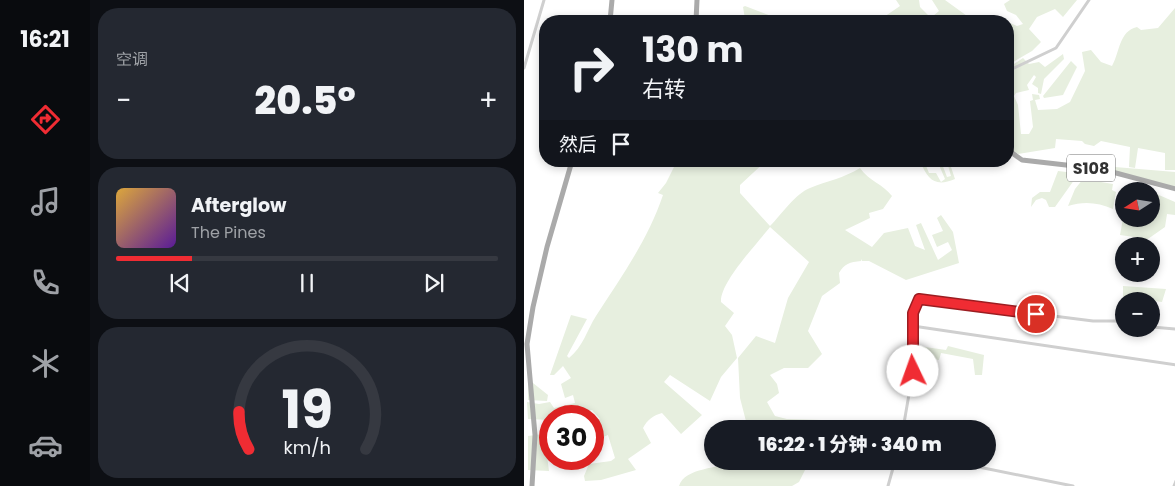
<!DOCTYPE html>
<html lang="zh">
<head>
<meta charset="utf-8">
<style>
	body { margin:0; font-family:Poppins,"Noto Sans SC",sans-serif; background:#242831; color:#f1f3f6; height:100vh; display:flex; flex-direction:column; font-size:19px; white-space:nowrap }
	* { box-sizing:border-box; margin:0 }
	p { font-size:16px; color:#9ea1a6 }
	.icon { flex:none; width:28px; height:28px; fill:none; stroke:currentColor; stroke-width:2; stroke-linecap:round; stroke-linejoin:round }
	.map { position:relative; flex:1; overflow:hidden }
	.panel { display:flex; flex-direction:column; gap:8px; padding:8px; background:#0d0f14; width:434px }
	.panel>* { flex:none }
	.top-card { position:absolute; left:15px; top:15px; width:475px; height:152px; border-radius:20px; box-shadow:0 2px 8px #0003; background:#171b24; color:#f1f3f6; overflow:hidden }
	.needle { width:32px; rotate:258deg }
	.fabs { position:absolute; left:591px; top:182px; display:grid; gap:10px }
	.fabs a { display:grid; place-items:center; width:45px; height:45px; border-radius:50%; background:#171b24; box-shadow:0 2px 8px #0003; font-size:25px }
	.speed { position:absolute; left:15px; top:405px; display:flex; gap:10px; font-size:25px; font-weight:700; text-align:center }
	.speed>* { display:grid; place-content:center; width:65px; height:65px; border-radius:50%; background:#171b24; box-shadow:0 2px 8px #0003; line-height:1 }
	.speed .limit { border:8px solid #d22; background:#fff; color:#111 }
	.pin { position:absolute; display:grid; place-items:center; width:42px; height:42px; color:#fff; margin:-21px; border:2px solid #fff; border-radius:50%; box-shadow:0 1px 5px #0007 }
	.me { position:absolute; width:55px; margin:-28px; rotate:357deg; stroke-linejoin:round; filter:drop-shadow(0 0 4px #0008) }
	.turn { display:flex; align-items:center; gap:18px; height:105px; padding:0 20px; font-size:22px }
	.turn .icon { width:65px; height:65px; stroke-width:2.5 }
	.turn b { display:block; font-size:35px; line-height:42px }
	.then { display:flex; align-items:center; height:48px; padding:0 20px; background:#0003; gap:10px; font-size:19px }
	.big { font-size:38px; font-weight:800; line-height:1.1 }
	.panel .tile { flex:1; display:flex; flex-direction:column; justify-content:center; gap:8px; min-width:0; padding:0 18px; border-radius:20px; background:#242831 }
	.panel .dial { align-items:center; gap:0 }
	.dial svg { height:130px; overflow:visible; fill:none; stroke:#363941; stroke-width:7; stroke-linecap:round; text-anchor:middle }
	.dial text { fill:#f1f3f6; stroke:none }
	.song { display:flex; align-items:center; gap:15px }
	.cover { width:60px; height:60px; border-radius:8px; background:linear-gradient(135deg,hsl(40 70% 55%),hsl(270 70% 35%)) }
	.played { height:5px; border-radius:2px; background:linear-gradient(90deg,#f02c33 20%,#363941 20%) }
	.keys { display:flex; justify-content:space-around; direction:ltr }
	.heat { display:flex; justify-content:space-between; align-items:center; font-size:28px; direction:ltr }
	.trip { position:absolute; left:180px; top:420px; width:292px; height:50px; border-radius:25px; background:#171b24; box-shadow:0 2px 8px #0003; font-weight:800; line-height:50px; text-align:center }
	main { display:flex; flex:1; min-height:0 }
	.dock { display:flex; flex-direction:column; width:90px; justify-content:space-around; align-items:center; background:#090b0e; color:#9ea1a6 }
	.dock .icon { width:35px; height:35px }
	.dock .selected { color:#f02c33 }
	.dock b { font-size:22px; color:#f1f3f6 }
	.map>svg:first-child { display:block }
	.green { fill:#e7efdf }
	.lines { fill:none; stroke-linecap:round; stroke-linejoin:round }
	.minor { stroke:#cfcfcf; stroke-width:3 }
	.primary { stroke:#aaa; stroke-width:5 }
	.route-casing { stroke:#9c1d21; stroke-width:12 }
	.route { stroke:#f02c33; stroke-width:9 }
	.labels { text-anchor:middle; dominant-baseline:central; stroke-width:5; stroke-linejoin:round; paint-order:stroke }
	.shield { fill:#fff; stroke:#707070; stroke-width:1 }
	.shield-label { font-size:16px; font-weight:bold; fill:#323232 }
</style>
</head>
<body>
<main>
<nav class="dock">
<b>16:21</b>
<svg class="icon selected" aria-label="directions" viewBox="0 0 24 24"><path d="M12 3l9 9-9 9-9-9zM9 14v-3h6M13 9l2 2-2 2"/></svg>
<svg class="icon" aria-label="music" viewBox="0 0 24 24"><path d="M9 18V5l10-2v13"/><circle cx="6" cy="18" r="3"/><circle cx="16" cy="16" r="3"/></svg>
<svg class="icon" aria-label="phone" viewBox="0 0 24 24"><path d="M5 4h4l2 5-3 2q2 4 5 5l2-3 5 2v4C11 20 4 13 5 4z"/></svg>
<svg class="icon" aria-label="climate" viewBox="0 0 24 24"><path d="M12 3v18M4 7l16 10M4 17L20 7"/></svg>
<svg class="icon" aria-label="car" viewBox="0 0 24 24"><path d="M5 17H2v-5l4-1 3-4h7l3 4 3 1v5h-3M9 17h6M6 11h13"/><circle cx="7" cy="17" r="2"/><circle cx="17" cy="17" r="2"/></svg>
</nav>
<section class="panel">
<div class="tile"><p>空调</p>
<div class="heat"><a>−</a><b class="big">20.5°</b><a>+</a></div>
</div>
<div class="tile">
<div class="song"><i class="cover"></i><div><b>Afterglow</b><p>The Pines</p></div></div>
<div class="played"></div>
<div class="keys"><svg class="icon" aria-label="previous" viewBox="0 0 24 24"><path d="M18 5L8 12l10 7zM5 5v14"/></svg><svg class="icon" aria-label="pause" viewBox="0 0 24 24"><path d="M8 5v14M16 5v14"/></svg><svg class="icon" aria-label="next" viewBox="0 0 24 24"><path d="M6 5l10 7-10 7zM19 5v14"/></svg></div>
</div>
<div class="tile dial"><svg viewBox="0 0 100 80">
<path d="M14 69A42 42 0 1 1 86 69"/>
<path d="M14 69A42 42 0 0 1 8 46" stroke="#f02c33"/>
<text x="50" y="56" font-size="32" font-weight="700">19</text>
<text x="50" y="72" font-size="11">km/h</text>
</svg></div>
</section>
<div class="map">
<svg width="652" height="486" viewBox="0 0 652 486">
	<rect width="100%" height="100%" fill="#fff"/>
	<path class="green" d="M372,0h23l1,7 14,14h-56l22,-15z
		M408,0h13l29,21h-37l-4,-5 6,-5z
		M486,0h67l-14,17 -8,-8 -18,8 -8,12 12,13 -9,9 -24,14v-25l3,-2 -3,-8 2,-7 7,3 6,-2 -7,-9 -9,-4 -3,-7z
		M221,6l34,13 1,2h-25l-10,-2 -2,-12z
		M651,8v162h-10v-17l-27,-5 -3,20 -6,-1 1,-20 -29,-6 -7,5 -9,-2 -3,-3 -26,-2 -1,9 -37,6 -10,-7v-79l15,-10 6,6 10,-2 6,5 18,-13 1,5 -20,20 -3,15 -3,-1v-5l-6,-4 4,-7 -2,-2 -7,10 2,5 -13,3 -2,3 4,9 3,29h8l4,-7 -3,-26 3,-1 -1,-6 7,1 1,4 -5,1 3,10 19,-1 13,-7 15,-31 -3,-19 9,-2 10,12 11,4c8,-14 7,-35 25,-39l4,3 17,-2z
		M547,61l6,6 -14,28 -19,3 -1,-2z
		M165,161h77l-26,24v8l30,33c12,-12 25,-32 40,-38 17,-7 34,-10 50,-20 9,13 23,16 32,28l-9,13 -14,4 1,5 -25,12 27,17 12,-14 24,-5 7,18 10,4 -9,-25 5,-2 17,37 14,-10 -4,-8 -11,5 -5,-12 11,-4 -6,-13 4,-3 12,17 6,31 -53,17 -37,-19h-7v-2l-1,2c-11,1 -17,3 -22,12l1,10 -18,13 -14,35 14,23 -14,14h-24l-14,7 7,9 2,9 -12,9 8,14 12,3 35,1 1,9h-75l-8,-31 -2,-40 18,-22 19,7 13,-45 21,-36 -39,-35c-13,17 -50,55 -49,75l13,11 -9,13 7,9 5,23 -16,19 -11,24 -40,-26 -6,7 38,33 -21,19 -19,-21c-8,2 -15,7 -19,15l8,15 -23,16 8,11 -35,10 -16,1 -1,-5 5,-12 22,-3 4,-3 -7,-23 -15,6v-18l7,-4 -8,-9 -20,6h-22v4l-22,-1 -1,-17 12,2 11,-2 4,6 21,-5 -2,-8 -8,3 -4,-14 10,-6 -8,-12 -9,9h-4l21,-60 16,4 -20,37 2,2c14,-11 18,-28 27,-42 25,-39 52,-76 67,-121l-5,-2 8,-10 8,-16h7z
		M396,161h4l5,12h7l5,9 4,-3 -6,-14 3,-1 5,13 4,-1 -4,-14 2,-1 6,18c-19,8 -27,2 -35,-18z
		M555,164l96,8v17z
		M534,171l25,3 -6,2 -22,31h-6l-3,-7 -4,-2 -6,2 -5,7 1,-9 8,-6h10z
		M559,179l30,5 -1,6 4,2 -3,17c-15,-7 -30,-8 -45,-3l7,-17z
		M628,192l23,10v13l-8,-1 -2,13 -20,14 -4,-3 -21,-3 4,-22v6h28z
		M599,286l43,3 -4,13 -39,-5z
		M387,345l35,5 2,-4 36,9 -2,20h-7l-2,-16 -32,-6 -2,7 -27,-4z
		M4,379l20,16 -1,6 -19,-1z
		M26,433v14l-4,1 3,23 -21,-1v-34z
		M211,461h9l-6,6 8,-6h72l-12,7 -7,14 -7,4h-113c6,-19 40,-17 56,-25z"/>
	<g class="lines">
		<path class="minor" d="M0,68l20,-68
			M484,71l48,-23 33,-48
			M389,326l263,39
			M628,327l24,2
			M379,429l10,-58v-58l6,-14 174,22h31
			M425,461l124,25
			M364,486l7,-25
			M650,486l2,-5"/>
		<path class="primary" d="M86,21l2,-21
			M172,21l1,-21
			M484,150l14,10 79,9 75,20
			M152,161l3,2 3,-2
			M8,486l3,-51 -8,-91 6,-37 14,-60 25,-86"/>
	</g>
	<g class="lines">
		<g class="route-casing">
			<path id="route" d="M389,371v-58l6,-14 117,15"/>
		</g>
		<use href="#route" class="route"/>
	</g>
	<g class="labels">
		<rect class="shield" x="543" y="154.5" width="48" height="27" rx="4"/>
		<g class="shield-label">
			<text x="567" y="168">S108</text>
		</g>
	</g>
</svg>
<div class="fabs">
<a><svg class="needle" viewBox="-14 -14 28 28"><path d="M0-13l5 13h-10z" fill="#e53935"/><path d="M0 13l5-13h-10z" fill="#9ea1a6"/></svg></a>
<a>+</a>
<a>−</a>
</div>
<div class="speed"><div class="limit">30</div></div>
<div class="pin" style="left:512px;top:314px;background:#d93025"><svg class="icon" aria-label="arrive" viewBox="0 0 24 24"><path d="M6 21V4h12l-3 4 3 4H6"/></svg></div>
<svg class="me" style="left:389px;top:371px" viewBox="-20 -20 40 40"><circle r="19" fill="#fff"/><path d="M0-13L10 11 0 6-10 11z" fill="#f02c33"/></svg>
<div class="trip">16:22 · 1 分钟 · 340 m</div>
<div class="top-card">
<div class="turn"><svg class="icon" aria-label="right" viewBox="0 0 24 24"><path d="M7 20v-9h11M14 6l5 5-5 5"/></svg><div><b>130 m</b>右转</div></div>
<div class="then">然后<svg class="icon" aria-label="arrive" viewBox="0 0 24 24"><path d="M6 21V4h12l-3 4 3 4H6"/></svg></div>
</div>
</div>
</main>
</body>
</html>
